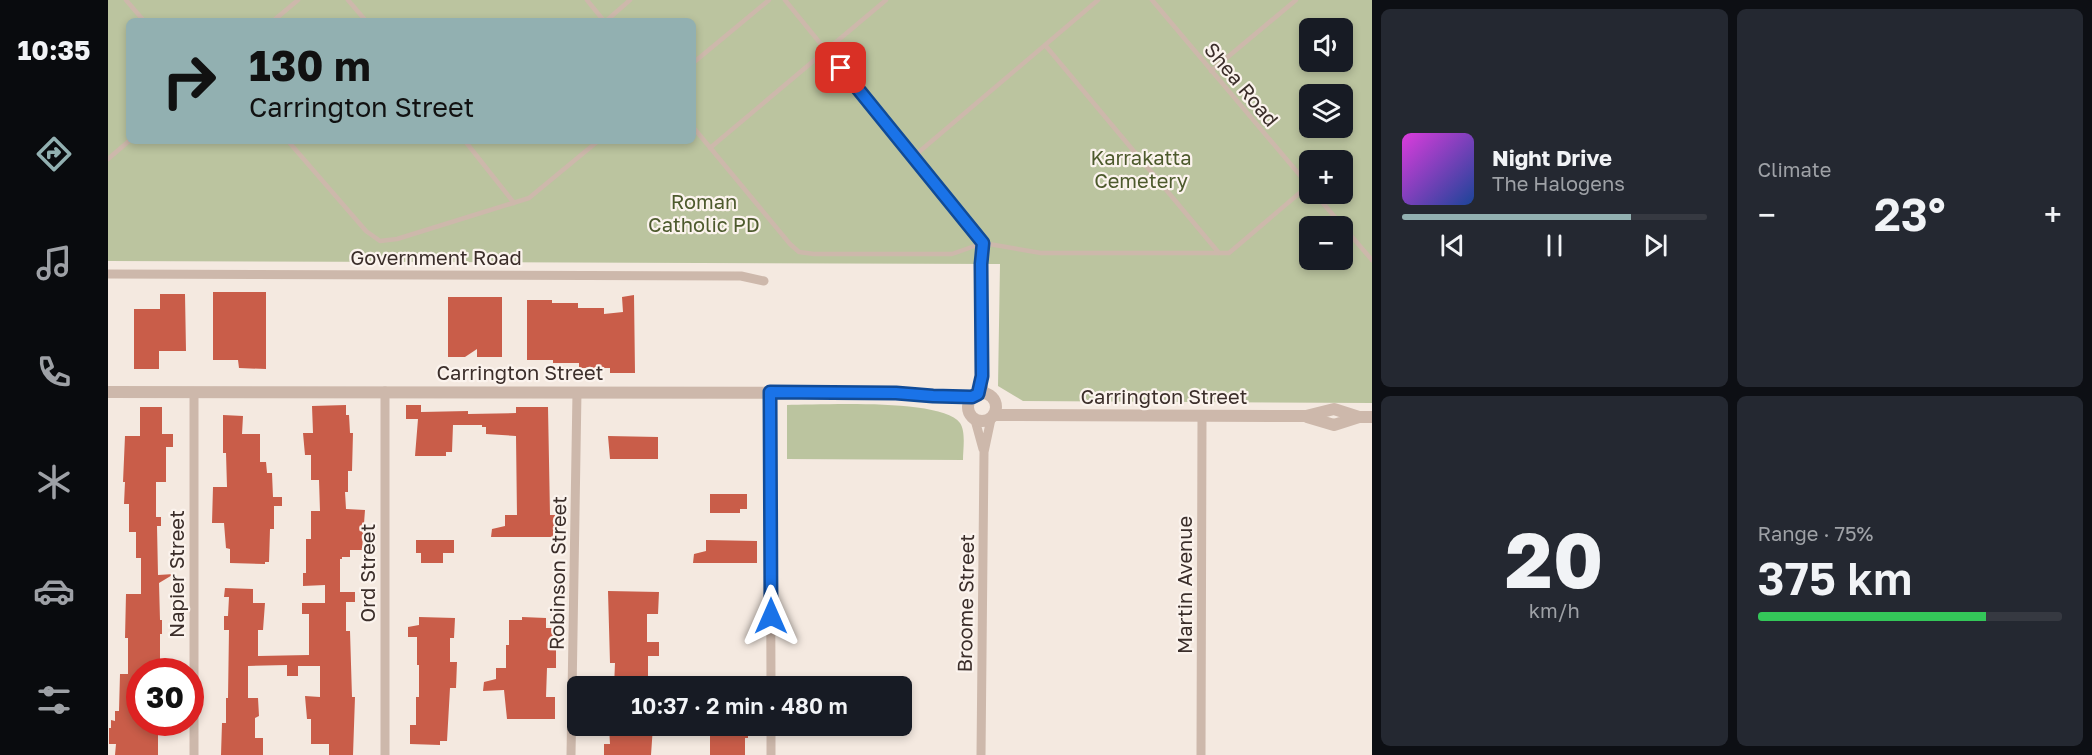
<!DOCTYPE html>
<html lang="en">
<head>
<meta charset="utf-8">
<style>
	body { margin:0; font-family:"Golos Text",sans-serif; background:#242831; color:#f1f3f6; height:100vh; display:flex; flex-direction:column; font-size:22px; white-space:nowrap }
	* { box-sizing:border-box; margin:0 }
	p { font-size:20px; color:#9ea1a6 }
	.icon { flex:none; width:33px; height:33px; fill:none; stroke:currentColor; stroke-width:2; stroke-linecap:round; stroke-linejoin:round }
	.map { position:relative; flex:1; overflow:hidden }
	.details { display:flex; flex-direction:column; gap:9px; padding:9px; background:#0d0f14; width:720px }
	.details>* { flex:none }
	.guide { position:absolute; left:18px; top:18px; width:570px; height:126px; border-radius:9px; box-shadow:0 3px 9px #0003; background:#92b0b1; color:#111; overflow:hidden }
	.tools { position:absolute; left:1191px; top:18px; display:grid; gap:12px }
	.tools a { display:grid; place-items:center; width:54px; height:54px; border-radius:9px; background:#171b24; box-shadow:0 3px 9px #0003; font-size:30px }
	.speed { position:absolute; left:18px; top:658px; display:flex; gap:12px; font-size:30px; font-weight:700; text-align:center }
	.speed>* { display:grid; place-content:center; width:78px; height:78px; border-radius:50%; background:#171b24; box-shadow:0 3px 9px #0003; line-height:1 }
	.speed .limit { border:9px solid #d22; background:#fff; color:#111 }
	.pin { position:absolute; display:grid; place-items:center; width:51px; height:51px; color:#fff; margin:-26px; border-radius:12px; box-shadow:0 3px 9px #0006 }
	.me { position:absolute; width:66px; margin:-33px; rotate:0deg; stroke-linejoin:round; filter:drop-shadow(0 0 4px #0008) }
	.turn { display:flex; align-items:center; gap:21px; height:126px; padding:0 24px; font-size:27px }
	.turn .icon { width:78px; height:78px; stroke-width:2.5 }
	.turn b { display:block; font-size:42px; line-height:51px }
	.big { font-size:45px; font-weight:600; line-height:1.1 }
	.details .tile { flex:1; display:flex; flex-direction:column; justify-content:center; gap:9px; min-width:0; padding:0 21px; border-radius:9px; background:#242831 }
	.details .dial { align-items:center; gap:0 }
	.dial b { font-size:78px; line-height:1 }
	.song { display:flex; align-items:center; gap:18px }
	.cover { width:72px; height:72px; border-radius:9px; background:linear-gradient(135deg,hsl(300 70% 55%),hsl(220 70% 35%)) }
	.played { height:6px; border-radius:3px; background:linear-gradient(90deg,#92b0b1 75%,#363941 75%) }
	.keys { display:flex; justify-content:space-around; direction:ltr }
	.heat { display:flex; justify-content:space-between; align-items:center; font-size:33px; direction:ltr }
	.charge { height:9px; border-radius:4px; background:linear-gradient(90deg,#34c759 75%,#363941 0) }
	.details .tiles { flex:1; display:grid; gap:9px; grid-template-columns:repeat(2,1fr) }
	.trip { position:absolute; left:459px; top:676px; width:345px; height:60px; border-radius:9px; background:#171b24; box-shadow:0 3px 9px #0003; font-weight:600; line-height:60px; text-align:center }
	main { display:flex; flex:1; min-height:0 }
	.dock { display:flex; flex-direction:column; width:108px; justify-content:space-around; align-items:center; background:#090b0e; color:#9ea1a6 }
	.dock .icon { width:42px; height:42px }
	.dock .active { color:#92b0b1 }
	.dock b { font-size:27px; color:#f1f3f6 }
	.map>svg:first-child { display:block }
	.green { fill:#bbc49f; fill-rule:evenodd }
	.building { fill:#c95d49 }
	.lines { fill:none; stroke-linecap:round; stroke-linejoin:round }
	.service { stroke:#cdb8ab; stroke-width:4.5 }
	.minor { stroke:#cdb8ab; stroke-width:9 }
	.tertiary { stroke:#cdb8ab; stroke-width:12 }
	.route-casing { stroke:#114b97; stroke-width:15 }
	.route { stroke:#1a73e8; stroke-width:10 }
	.labels { text-anchor:middle; dominant-baseline:central; stroke-width:4.5; stroke-linejoin:round; paint-order:stroke }
	.street-label { font-size:20px; fill:#3b2e2a; stroke:#fbf3ed }
	.park-label { font-size:20px; fill:#4d5a2d; stroke:#fbf3ed }
</style>
</head>
<body>
<main>
<nav class="dock">
<b>10:35</b>
<svg class="icon active" aria-label="directions" viewBox="0 0 24 24"><path d="M12 3l9 9-9 9-9-9zM9 14v-3h6M13 9l2 2-2 2"/></svg>
<svg class="icon" aria-label="music" viewBox="0 0 24 24"><path d="M9 18V5l10-2v13"/><circle cx="6" cy="18" r="3"/><circle cx="16" cy="16" r="3"/></svg>
<svg class="icon" aria-label="phone" viewBox="0 0 24 24"><path d="M5 4h4l2 5-3 2q2 4 5 5l2-3 5 2v4C11 20 4 13 5 4z"/></svg>
<svg class="icon" aria-label="climate" viewBox="0 0 24 24"><path d="M12 3v18M4 7l16 10M4 17L20 7"/></svg>
<svg class="icon" aria-label="car" viewBox="0 0 24 24"><path d="M5 17H2v-5l4-1 3-4h7l3 4 3 1v5h-3M9 17h6M6 11h13"/><circle cx="7" cy="17" r="2"/><circle cx="17" cy="17" r="2"/></svg>
<svg class="icon" aria-label="filters" viewBox="0 0 24 24"><path d="M4 7h16M4 17h16"/><circle cx="9" cy="7" r="2"/><circle cx="15" cy="17" r="2"/></svg>
</nav>
<div class="map">
<svg width="1264" height="755" viewBox="0 0 1264 755">
	<rect width="100%" height="100%" fill="#f4e9e0"/>
	<path class="green" d="M0,0h1264v403l-349,-2 -25,-15 2,-122 -892,-3zM21,21h564v120h-564zM1202,28h32v34h-32zM1202,94h32v34h-32zM1202,160h32v34h-32zM1202,226h32v34h-32z
		M679,405c33,0 155,-7 173,18 6,9 3,26 3,37l-176,-1z"/>
	<path class="building" d="M105,292h53v77l-27,-1 -1,-8h-25z
		M52,294h25l1,57h-27v18h-25v-60h26z
		M526,295l1,78h-25v-5h-31v-5h-26v-3h-26v-60h25v3h26v5h26v6l19,-2 -1,-15z
		M340,297h54v60h-25v-8l-12,8h-17z
		M238,405v10h3l1,18h3l-1,38h-4v21h-3l1,17 19,1 -3,40h-12v7h-8v2h-2v33h15v10h-9v29h4l2,66h3l-2,58h-24v-11h-18v-25h-4l-2,-23 15,1v-31h-22v10h-11v-11l-39,1v32h10l1,18 -4,2v20h8v17h-42l1,-32h4v-25h2l1,-68h-5v-14h4l1,-19h-5l1,-9 28,1v14h12l-2,27h-5v26l51,-1v-41h-7v-11h23v-18l-22,1v-13h3v-34h5v-28h9l-1,-31h-8v-25h-6l-2,-22h10l-1,-27z
		M298,405h15v7l47,-1v3l48,-1v-6h32l2,108h5v22h-64l1,-8 13,-3v-11h12l-1,-79 -30,-2v-7h-4v-2h-29l-1,27h-6v4h-31l3,-37h-12z
		M32,407h22v27h11v13h-7v35h-10v35h5v9h-4l1,49 16,-1 -15,9 1,37h2v14h-2v38h-20v51h18v32h-43l1,-11h-7v-16h2v-8l4,1v-10h4l1,-37h8v-36h-3l1,-44h15v-36h-5v-26h-7v-28h-5l1,-22h-2l2,-46h15z
		M115,415l20,1 -1,18h18v28h6l1,11h5l1,24h9v9h-8v23h-4l-1,33h-4v2l-35,-1v-14l-4,-1 -2,-25h-12l1,-36h14l-1,-34h-3z
		M500,436l50,1v22h-48z
		M602,494h37v15h-7v4h-30z
		M308,540h38v13h-11v10h-22v-10h-5z
		M598,540l51,1v22h-64l1,-9 12,-3z
		M500,591l51,1 -1,22h-11v28h12v14h-11v20h4v11h-38l1,-24h-5z
		M311,617l36,1 -1,20h-4v24h7l-1,26h-6l-3,53h-7v4l-30,-1v-19h6v-28h3v-32h-2v-28h-9v-10l11,-2z
		M414,617l24,1v10h7v18h3v22h-9l-1,29h9v22h-48l-3,-29 -21,1 1,-9 12,-3v-11h10v-23h3v-25h13z
		M514,726h31l-2,29h-47v-11h6l-1,-17 13,1z
		M602,726h38v12h-3v17h-35z"/>
	<g class="lines">
		<path class="service" d="M18,0l18,21
			M240,0l18,21
			M479,0l17,21
			M677,0l198,243 58,10h188l80,-68
			M1044,0l157,186
			M165,21l25,-21
			M498,21l24,-21
			M937,45l174,208
			M585,63l76,-63
			M1103,71l85,-71
			M585,127l97,117 9,8 15,2h138l31,-11
			M180,141l78,90 14,10 17,-2 132,-41 69,-57
			M357,141l49,62
			M602,148l176,-148
			M805,157l185,-157
			M0,159l21,-18
			M1207,194l57,66
			M875,379l5,16
			M870,394l4,-18 -1,-111 2,-22"/>
		<path class="minor" d="M0,274l633,2 23,5
			M86,392v363
			M662,392l1,295
			M867,420l8,29
			M663,726v29
			M277,755v-364
			M463,755l6,-363
			M873,755l3,-303 7,-33
			M1093,755l1,-340"/>
		<path class="tertiary" d="M0,392l788,1 37,3 39,1
			M860 407a14 14 0 1 1 28 0a14 14 0 1 1-28 0Z
			M886,415l312,1 28,-7 25,8h13
			M1199,417l27,8 25,-8"/>
	</g>
	<g class="lines">
		<g class="route-casing">
			<path id="route" d="M663,616l-1,-224 126,1 37,3 39,1 6,-3 4,-18 -1,-112 2,-21 -142,-175"/>
		</g>
		<use href="#route" class="route"/>
	</g>
	<g class="labels">
		<g class="street-label">
			<text transform="translate(1134 84) rotate(50)">Shea Road</text>
			<text x="328" y="257">Government Road</text>
			<text x="412" y="372">Carrington Street</text>
			<text x="1056" y="396">Carrington Street</text>
			<text transform="translate(259 573) rotate(-90)">Ord Street</text>
			<text transform="translate(449 573) rotate(-89)">Robinson Street</text>
			<text transform="translate(68 574) rotate(-90)">Napier Street</text>
			<text transform="translate(1076 585) rotate(-90)">Martin Avenue</text>
			<text transform="translate(857 603) rotate(-89)">Broome Street</text>
		</g>
		<g class="park-label">
			<text x="1033" y="157">Karrakatta<tspan x="1033" dy="23">Cemetery</tspan></text>
			<text x="596" y="201">Roman<tspan x="596" dy="23">Catholic PD</tspan></text>
		</g>
	</g>
</svg>
<div class="tools">
<a><svg class="icon" aria-label="sound" viewBox="0 0 24 24"><path d="M4 9h4l5-4v14l-5-4H4zM17 9q2 3 0 6"/></svg></a>
<a><svg class="icon" aria-label="layers" viewBox="0 0 24 24"><path d="M12 4l9 5-9 5-9-5zM3 14l9 5 9-5"/></svg></a>
<a>+</a>
<a>−</a>
</div>
<div class="speed"><div class="limit">30</div></div>
<div class="pin" style="left:733px;top:68px;background:#d93025"><svg class="icon" aria-label="arrive" viewBox="0 0 24 24"><path d="M6 21V4h12l-3 4 3 4H6"/></svg></div>
<svg class="me" style="left:663px;top:616px" viewBox="-20 -20 40 40"><path d="M0-17L14 15 0 8-14 15z" fill="#1a73e8" stroke="#fff" stroke-width="4"/></svg>
<div class="trip">10:37 · 2 min · 480 m</div>
<div class="guide">
<div class="turn"><svg class="icon" aria-label="right" viewBox="0 0 24 24"><path d="M7 20v-9h11M14 6l5 5-5 5"/></svg><div><b>130 m</b>Carrington Street</div></div>
</div>
</div>
<section class="details">
<div class="tiles">
<div class="tile">
<div class="song"><i class="cover"></i><div><b>Night Drive</b><p>The Halogens</p></div></div>
<div class="played"></div>
<div class="keys"><svg class="icon" aria-label="previous" viewBox="0 0 24 24"><path d="M18 5L8 12l10 7zM5 5v14"/></svg><svg class="icon" aria-label="pause" viewBox="0 0 24 24"><path d="M8 5v14M16 5v14"/></svg><svg class="icon" aria-label="next" viewBox="0 0 24 24"><path d="M6 5l10 7-10 7zM19 5v14"/></svg></div>
</div>
<div class="tile"><p>Climate</p>
<div class="heat"><a>−</a><b class="big">23°</b><a>+</a></div>
</div>
<div class="tile dial"><b>20</b><p>km/h</p></div>
<div class="tile"><p>Range · 75%</p><b class="big">375 km</b><div class="charge"></div></div>
</div>
</section>
</main>
</body>
</html>
